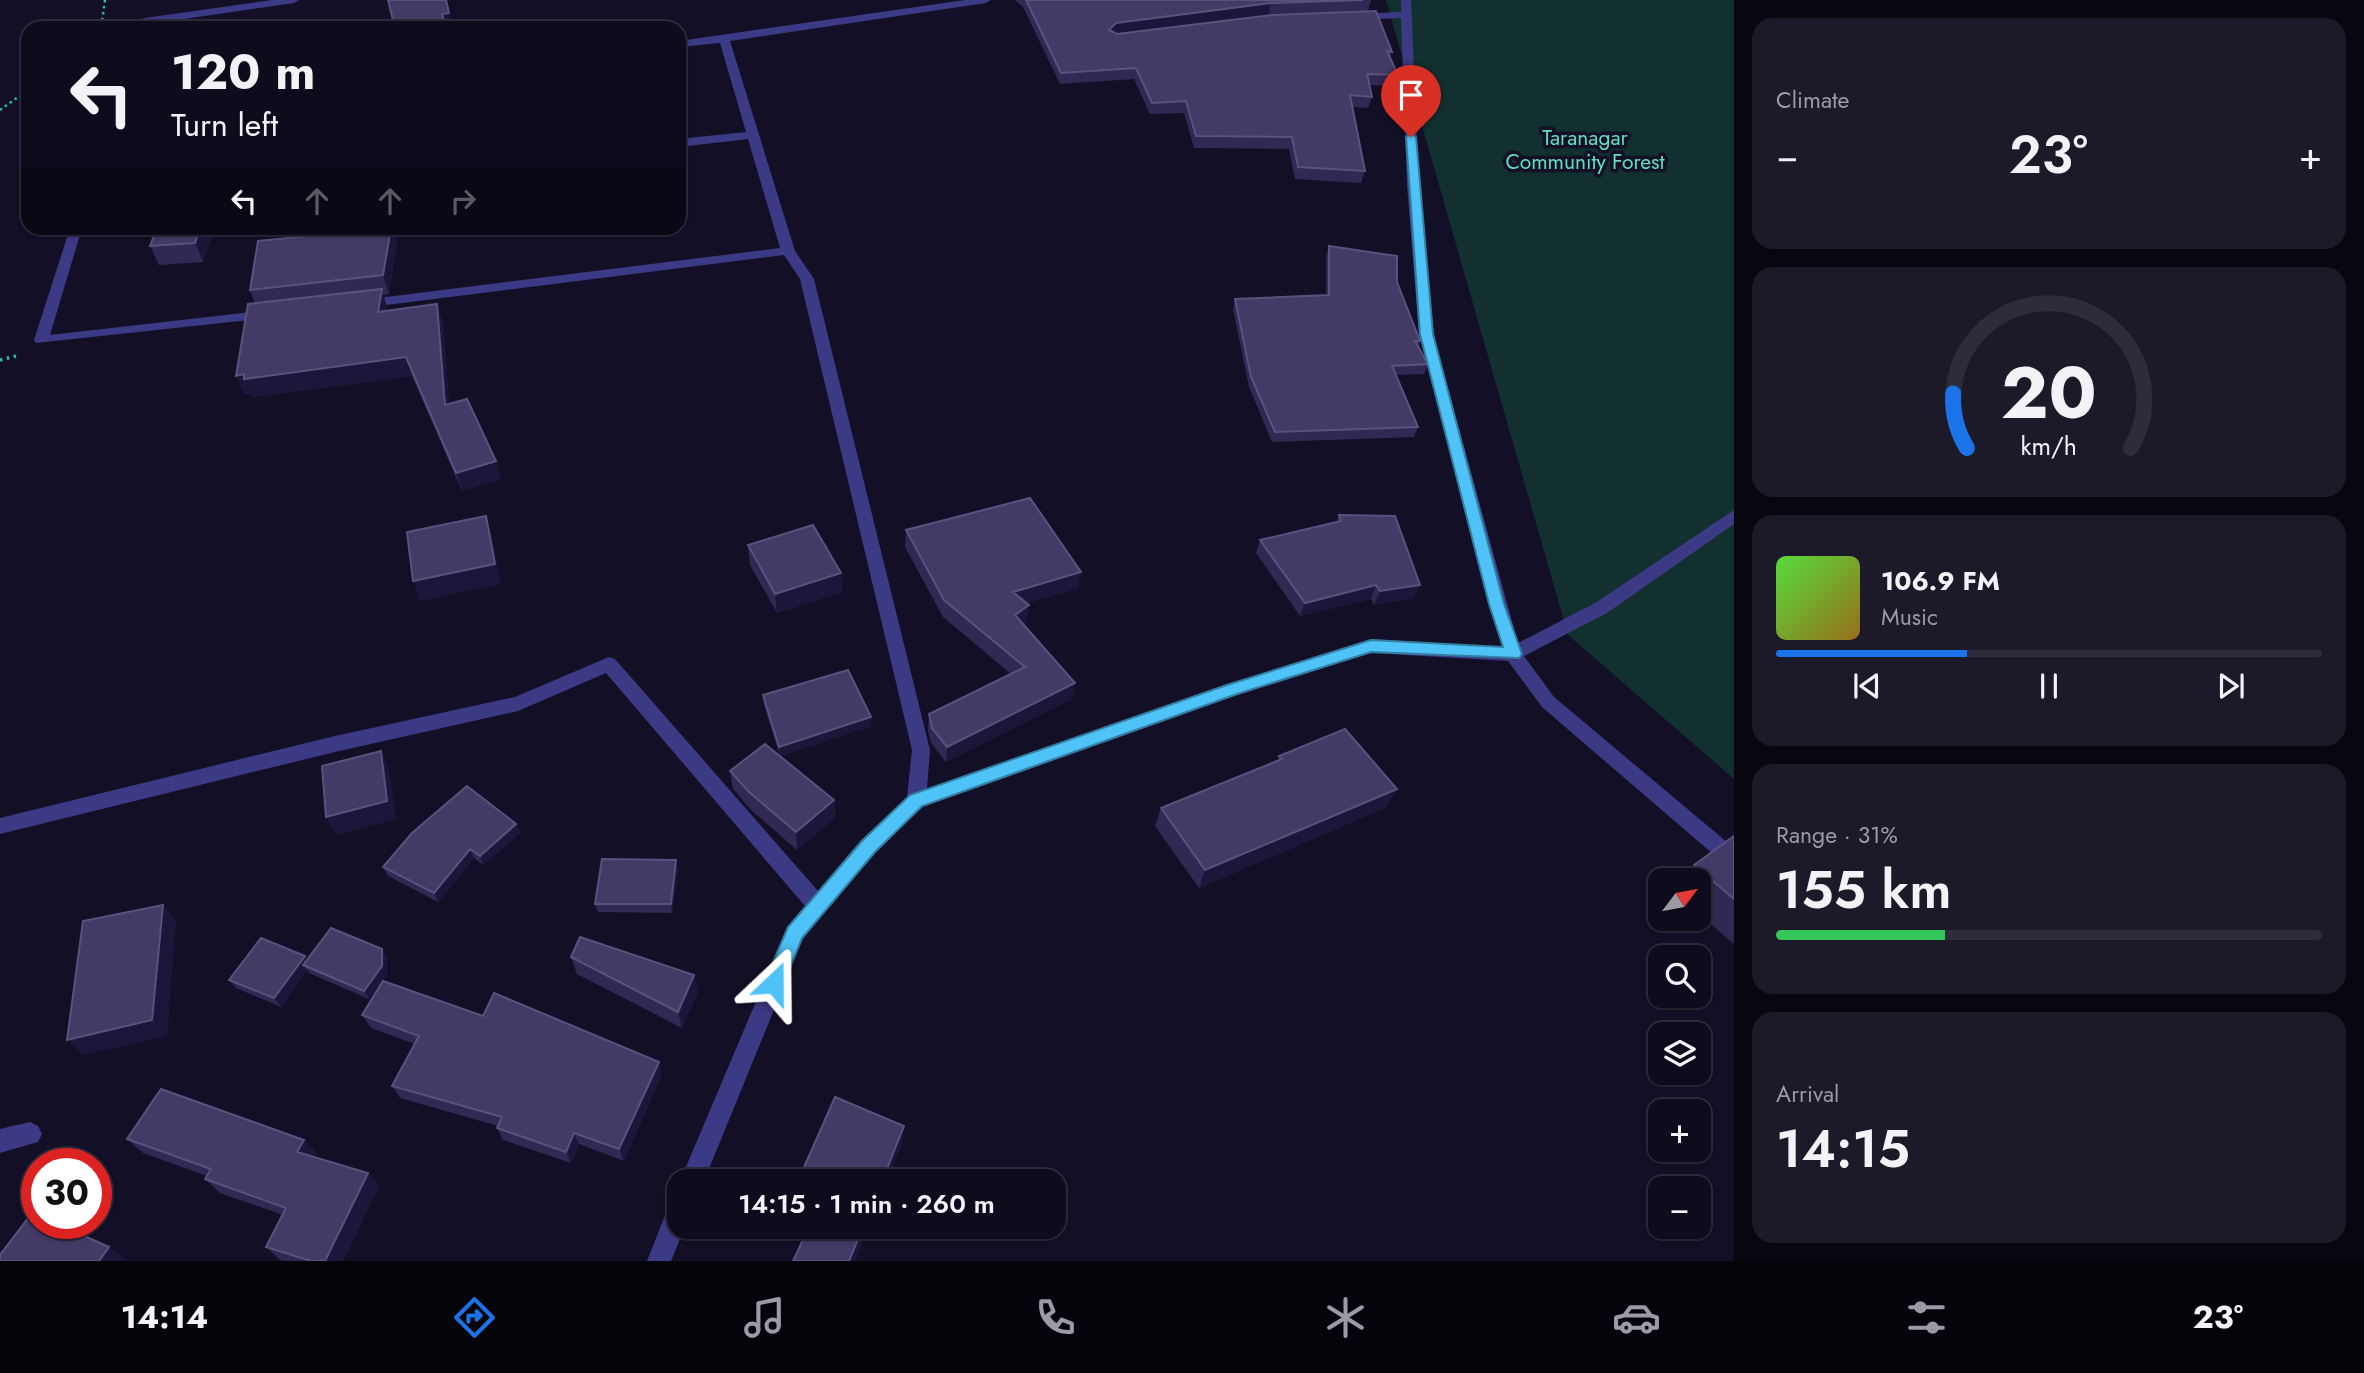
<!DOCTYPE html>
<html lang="en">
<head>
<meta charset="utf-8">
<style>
	body { margin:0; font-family:Jost,sans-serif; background:#1c1929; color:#f1f3f6; height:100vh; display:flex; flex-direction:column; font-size:26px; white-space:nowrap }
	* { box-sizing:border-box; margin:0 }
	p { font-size:23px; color:#9b9ba3 }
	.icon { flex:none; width:38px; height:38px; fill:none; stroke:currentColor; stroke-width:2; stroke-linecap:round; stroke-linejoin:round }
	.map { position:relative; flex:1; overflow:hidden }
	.panel { display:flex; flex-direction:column; gap:18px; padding:18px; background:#08060f; width:630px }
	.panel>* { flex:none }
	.top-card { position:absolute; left:21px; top:21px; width:665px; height:214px; border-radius:21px; box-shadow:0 2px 5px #0004,0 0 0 2px #2e2b3b; background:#0e0b1c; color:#f1f3f6; overflow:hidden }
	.needle { width:46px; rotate:58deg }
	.controls { position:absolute; left:1648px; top:868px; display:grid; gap:14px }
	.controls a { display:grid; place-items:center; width:63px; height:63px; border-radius:14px; background:#0e0b1c; box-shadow:0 2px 5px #0004,0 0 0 2px #2e2b3b; font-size:35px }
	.speed { position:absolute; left:21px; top:1148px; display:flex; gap:14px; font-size:35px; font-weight:700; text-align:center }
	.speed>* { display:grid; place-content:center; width:91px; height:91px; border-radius:50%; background:#0e0b1c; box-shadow:0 2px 5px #0004,0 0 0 2px #2e2b3b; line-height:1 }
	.speed .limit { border:10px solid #d22; background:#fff; color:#111 }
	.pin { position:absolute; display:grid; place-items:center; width:60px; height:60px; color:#fff; margin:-72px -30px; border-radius:50% 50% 50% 0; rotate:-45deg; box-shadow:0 0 7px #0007 }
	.pin .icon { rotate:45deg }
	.me { position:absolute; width:77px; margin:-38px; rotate:23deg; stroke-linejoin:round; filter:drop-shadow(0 0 5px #0008) }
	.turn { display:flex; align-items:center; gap:24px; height:147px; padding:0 35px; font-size:32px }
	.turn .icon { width:91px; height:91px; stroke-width:2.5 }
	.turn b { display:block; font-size:49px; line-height:60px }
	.lanes { display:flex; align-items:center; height:66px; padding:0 35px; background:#0003; justify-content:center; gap:35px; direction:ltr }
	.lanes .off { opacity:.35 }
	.big { font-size:52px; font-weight:600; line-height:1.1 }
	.panel .widget { flex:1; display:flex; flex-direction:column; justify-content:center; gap:10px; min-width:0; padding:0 24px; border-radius:21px; background:#1c1929 }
	.panel .dial { align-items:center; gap:0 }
	.dial svg { height:182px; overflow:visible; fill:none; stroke:#2e2b3b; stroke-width:7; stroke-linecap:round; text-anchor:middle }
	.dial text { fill:#f1f3f6; stroke:none }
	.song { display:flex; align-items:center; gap:21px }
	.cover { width:84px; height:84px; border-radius:10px; background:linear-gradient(135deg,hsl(110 70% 55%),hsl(40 70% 35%)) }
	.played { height:7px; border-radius:4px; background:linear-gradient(90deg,#1a73e8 35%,#2e2b3b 35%) }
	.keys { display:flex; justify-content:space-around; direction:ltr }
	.heat { display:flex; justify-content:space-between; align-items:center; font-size:38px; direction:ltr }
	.charge { height:10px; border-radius:5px; background:linear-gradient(90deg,#34c759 31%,#2e2b3b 0) }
	.trip { position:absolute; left:667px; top:1169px; width:399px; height:70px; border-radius:21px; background:#0e0b1c; box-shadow:0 2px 5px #0004,0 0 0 2px #2e2b3b; font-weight:600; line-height:70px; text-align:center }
	.menu { display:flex; height:112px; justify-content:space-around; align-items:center; background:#06040b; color:#9b9ba3 }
	.menu .icon { width:49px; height:49px }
	.menu .on { color:#1a73e8 }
	.menu b { font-size:32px; color:#f1f3f6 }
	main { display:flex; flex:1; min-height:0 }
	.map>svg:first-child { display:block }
	.green { fill:#12302f }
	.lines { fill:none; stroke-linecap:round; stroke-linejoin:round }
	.path-far1 { stroke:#2fb8b0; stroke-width:2.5; stroke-dasharray:2.5 3.5; stroke-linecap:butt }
	.path { stroke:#2fb8b0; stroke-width:3.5; stroke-dasharray:2.5 4.5; stroke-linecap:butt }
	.minor { fill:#3d3a85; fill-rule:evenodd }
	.wall { fill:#312854 }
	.shaded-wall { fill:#1d163a }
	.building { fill:#433a66; stroke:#5a527e; stroke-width:2 }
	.route { fill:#4fc3f7; stroke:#337fa1; stroke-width:2 }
	.labels { text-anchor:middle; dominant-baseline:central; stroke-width:7; stroke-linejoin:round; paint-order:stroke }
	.far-park-label { font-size:21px; fill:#5fe0c0; stroke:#130f26 }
</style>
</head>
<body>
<main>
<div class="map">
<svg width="1734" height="1261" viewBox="0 0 1734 1261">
	<rect width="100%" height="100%" fill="#130f26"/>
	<path class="green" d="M1386,0h348v779l-166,-144z"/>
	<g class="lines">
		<path class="path-far1" d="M105,0l-3,21 10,5 5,-1
			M0,110l28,-20"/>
		<path class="path" d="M0,360l16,-4"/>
		<path class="minor" d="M272,0h27l-5,3 -144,21 -2,4h-10l3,-9 4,-1z
			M965,0h26l-5,3 -256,38 65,210 19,28 116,471 -3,39 300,-105 144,-45 131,8 -83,-313 -12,-149 -6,-167 -47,2 -5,-3 5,-3 47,-2v-12h10l8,185 14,149 85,309 77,-40 139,-93v14l-127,89 -83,43 30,41 180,151v21l-7,-3 -185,-159 -34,-46 -137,-8 -133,42 -315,112 -48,45 -72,87 -99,242h-24l105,-248 20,-27 -199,-233 -88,38 -183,41 -335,82v-16l335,-82 180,-39 94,-40 6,2 203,232 43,-51 46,-42 5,-48 -112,-471 -16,-24 -422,53 -7,-4 7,-4 418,-52 -32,-109 -69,8v-8l67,-7 -26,-89 -41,4v-6z
			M70,228h12l-32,107 218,-25 7,4 -7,4 -232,25 -2,-3z
			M30,1122l8,4 4,8 -4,8 -38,11v-24z
			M679,1200v27h6l-14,34h-24l23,-58z"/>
	</g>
	<path class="wall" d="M1015,0h356l-3,11 -99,3 -153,20 276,18 -2,6 8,17 -4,11 -24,-1 2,12 -4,11 -15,-1 12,64 -4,12 -66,-4 -6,-30 -95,-1 -10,-35 -34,1 -16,-35 -74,5 -37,-77z
		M157,228h58l-12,34 -44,3 -9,-19z
		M309,228h90l-10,66 -6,1 4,13v3l56,11 6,82 52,75 -39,12 -50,-115 -160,21 -2,-4 -6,1 11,-91 -5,-13 58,-54z
		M1329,246l68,36 23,59 -2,6 10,17 -4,10 -28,1 22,52 -4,10 -142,5 -23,-55 -16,-78 2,-10 91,-3v-40z
		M1339,515l75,83 -40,7 -3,-6 -71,17 -44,-63 4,-13 76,-18z
		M906,530l172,58 -51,15v18l-4,3 52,59 -3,16 -126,63 -15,-19 -3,-13 1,-16 82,-40 -68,-57 -38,-70z
		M748,545l93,28 1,19 -65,21 -27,-48z
		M763,695l108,22v9l-91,30 54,44 1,18 -38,32 -46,-40 -18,-21 -3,-18 50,-15 -16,-51z
		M1279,756l108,51 -188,81 -44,-62 6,-18 116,-47z
		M516,824l4,9 -37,32 -9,-7 -36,44 -50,-26 -5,-9z
		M1734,836v108l-35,-30v-34h-18l13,-15z
		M676,860l2,9 -6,44 -74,-1 -3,-8z
		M382,949l5,9v17l-18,24 -60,-26 -2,-3 -26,37 -45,-19 -7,-8 78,-21z
		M571,957l123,18 4,17 -16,36 -105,-54z
		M362,1015l121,1 179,58 -38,87 -45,-17 -8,19 -68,-23 -6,-12 1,-2 -98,-28 -8,-12 23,-42 -44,-16z
		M127,1139l177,1 13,14 -2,3 53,16 11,13 -36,75h-60l-3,-1 -14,-13 17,-32 -63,-22 -15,-14 2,-3 -64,-23z"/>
	<path class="shaded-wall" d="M1271,3l-2,11 -154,20 -6,-4 7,-7z
		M449,13l4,14 -7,1 -4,-14z
		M200,228h15l-12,34 -8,-19z
		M391,228h8l-10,66 -6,-19z
		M382,289l5,19 -3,22 -6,-18z
		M437,304l6,18 8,102 -6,-19z
		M406,357l6,19 -160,21 -2,-4 -6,1 -8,-18z
		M496,461l5,18 -39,12 -6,-18z
		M486,516l6,20 9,48 -81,17 -7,-20z
		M1081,572l-3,16 -67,20 2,-16z
		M841,573l1,19 -65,21 -2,-19z
		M1376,585l-5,14 -71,17 5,-13z
		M1420,585l-6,13 -40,7 6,-14z
		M1029,605l-2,16 -14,10 2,-16z
		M1075,683l-3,16 -126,63 1,-15z
		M871,717v9l-91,30 -1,-9z
		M381,751l8,18 7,50 -60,16 -10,-18z
		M1397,789l-10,18 -188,81 6,-18z
		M834,800l1,18 -38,32 -1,-18z
		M516,824l4,9 -37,32 -3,-9z
		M470,849l4,9 -36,44 -4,-9z
		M676,860l2,9 -6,44 -1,-9z
		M163,905l13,17 -9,114 -84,19 -16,-15z
		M382,949l5,9v17l-18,24 -5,-8z
		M305,956l6,8 -8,1 4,5 -26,37 -7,-9z
		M694,975l4,17 -16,36 -4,-16z
		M659,1062l3,12 -38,87 -5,-12z
		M904,1126l-1,15 -16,40h-5z
		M574,1133l5,11 -8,19 -5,-11z
		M304,1140l13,14 -8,12 -12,-14z
		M368,1173l11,13 -36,75h-18z
		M863,1227h6l-14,34h-6z
		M109,1247l17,13 -1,1h-26z"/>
	<path class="building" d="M388,0h58l3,13 -7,1 4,14h-51z
		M1026,0h337l-92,3 -155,20 -7,7 8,4 155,-19 104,-4 16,41 -5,-1 11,24 -31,-1 5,23 -22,-2 15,76 -67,-4 -6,-30 -96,-1 -10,-35 -34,2 -16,-35 -75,5z
		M157,228h43l-5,15 -45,3z
		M309,228h82l-8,47 -133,15 8,-49 50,-5z
		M1329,246l68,10v26l23,59h-5l13,23 -36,2 26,61 -143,5 -24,-55 -16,-78 94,-4z
		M382,289l-4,23 59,-8 8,101 22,-6 29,62 -40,12 -50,-116 -162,22v-5l-8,2 12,-72z
		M1030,498l51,74 -68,20 16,13 -14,10 60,68 -128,64 -15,-19 -3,-14 96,-47 -81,-67 -38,-70z
		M1339,515l56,1 25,69 -40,6 -4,-6 -71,18 -45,-63 81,-19z
		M486,516l9,48 -82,17 -6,-49z
		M813,525l28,48 -66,21 -27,-49z
		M848,670l23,47 -92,30 -16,-52z
		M1345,729l52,60 -192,81 -44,-62 121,-49 -3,-3z
		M765,744l69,56 -38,32 -47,-40 -19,-21z
		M381,751l6,50 -61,16 -4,-51z
		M467,786l49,38 -36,32 -10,-7 -36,44 -51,-26 29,-34z
		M1734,836v63l-40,-34z
		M602,859l74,1 -5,44h-76z
		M163,905l-11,115 -85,20 16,-119z
		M331,928l51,21v17l-18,25 -61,-26z
		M580,937l114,38 -16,37 -107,-55z
		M261,938l44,18 -31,42 -45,-18z
		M383,981l100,35 11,-23 165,69 -40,87 -45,-16 -8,19 -69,-24 5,-11 -110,-31 27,-50 -57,-21z
		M161,1089l143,51 -7,12 71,21 -43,88h-14l-45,-14 20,-39 -81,-29 6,-10 -84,-30z
		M835,1097l69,29 -22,55h-84z
		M32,1213l5,2v8h18l54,24 -10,14h-99v-6z
		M809,1227h54l-14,34h-56z"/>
	<path class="route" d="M1411,133l5,4 17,197 71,270 18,50 -3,4 -148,-6 -134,42 -315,112 -47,46 -73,86 -21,52 -7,2 -7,-2 -3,-7 24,-56 74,-86 48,-46 317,-110 144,-45 132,7 -14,-43 -69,-270 -14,-197z"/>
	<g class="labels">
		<g class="far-park-label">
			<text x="1585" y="138">Taranagar<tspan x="1585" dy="24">Community Forest</tspan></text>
		</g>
	</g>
</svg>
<div class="controls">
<a><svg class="needle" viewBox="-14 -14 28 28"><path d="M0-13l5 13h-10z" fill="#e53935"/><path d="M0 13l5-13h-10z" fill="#9b9ba3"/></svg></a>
<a><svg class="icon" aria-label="search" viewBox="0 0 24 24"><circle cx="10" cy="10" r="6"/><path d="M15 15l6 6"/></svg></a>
<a><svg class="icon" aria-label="layers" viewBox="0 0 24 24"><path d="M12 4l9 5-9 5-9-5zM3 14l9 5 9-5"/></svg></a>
<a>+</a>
<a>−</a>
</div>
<div class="speed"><div class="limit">30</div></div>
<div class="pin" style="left:1411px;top:137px;background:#d93025"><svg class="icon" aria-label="arrive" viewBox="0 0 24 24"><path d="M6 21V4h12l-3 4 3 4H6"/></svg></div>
<svg class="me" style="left:774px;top:983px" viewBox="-20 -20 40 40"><path d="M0-17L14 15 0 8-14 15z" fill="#4fc3f7" stroke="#fff" stroke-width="4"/></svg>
<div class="trip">14:15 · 1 min · 260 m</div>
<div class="top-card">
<div class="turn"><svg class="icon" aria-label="left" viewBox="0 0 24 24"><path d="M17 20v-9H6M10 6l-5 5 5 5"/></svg><div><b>120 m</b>Turn left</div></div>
<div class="lanes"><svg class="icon" aria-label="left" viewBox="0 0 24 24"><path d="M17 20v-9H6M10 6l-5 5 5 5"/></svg><svg class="icon off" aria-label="ahead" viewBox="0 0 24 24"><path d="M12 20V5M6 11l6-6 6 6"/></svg><svg class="icon off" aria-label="ahead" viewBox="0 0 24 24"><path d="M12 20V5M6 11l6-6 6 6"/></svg><svg class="icon off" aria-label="right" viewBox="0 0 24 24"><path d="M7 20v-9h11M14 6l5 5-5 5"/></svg></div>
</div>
</div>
<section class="panel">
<div class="widget"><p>Climate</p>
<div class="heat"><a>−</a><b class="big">23°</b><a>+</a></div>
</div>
<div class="widget dial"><svg viewBox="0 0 100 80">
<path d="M14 69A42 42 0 1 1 86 69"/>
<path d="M14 69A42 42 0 0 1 8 45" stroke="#1a73e8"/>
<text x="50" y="56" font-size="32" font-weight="700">20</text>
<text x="50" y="72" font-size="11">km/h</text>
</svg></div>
<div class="widget">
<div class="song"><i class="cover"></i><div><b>106.9 FM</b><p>Music</p></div></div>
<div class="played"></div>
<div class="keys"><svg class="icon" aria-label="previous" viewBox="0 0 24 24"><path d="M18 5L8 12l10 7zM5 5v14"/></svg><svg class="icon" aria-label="pause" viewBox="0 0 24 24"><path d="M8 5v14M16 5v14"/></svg><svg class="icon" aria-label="next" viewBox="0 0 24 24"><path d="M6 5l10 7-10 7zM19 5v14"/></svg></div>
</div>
<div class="widget"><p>Range · 31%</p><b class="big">155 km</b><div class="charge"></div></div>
<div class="widget"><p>Arrival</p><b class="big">14:15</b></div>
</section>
</main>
<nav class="menu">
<b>14:14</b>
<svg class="icon on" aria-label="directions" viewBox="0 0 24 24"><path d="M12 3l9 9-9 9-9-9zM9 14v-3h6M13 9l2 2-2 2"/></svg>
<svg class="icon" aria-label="music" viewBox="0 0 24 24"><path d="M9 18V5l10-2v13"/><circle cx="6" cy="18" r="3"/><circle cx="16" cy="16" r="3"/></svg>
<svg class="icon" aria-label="phone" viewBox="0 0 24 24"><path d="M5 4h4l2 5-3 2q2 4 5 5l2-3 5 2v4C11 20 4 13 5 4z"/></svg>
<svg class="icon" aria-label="climate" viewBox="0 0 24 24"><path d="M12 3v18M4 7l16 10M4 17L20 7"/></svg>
<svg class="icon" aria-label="car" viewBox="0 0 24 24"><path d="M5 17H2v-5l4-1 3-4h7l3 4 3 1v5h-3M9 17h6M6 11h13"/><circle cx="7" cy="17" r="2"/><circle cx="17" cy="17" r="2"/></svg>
<svg class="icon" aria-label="filters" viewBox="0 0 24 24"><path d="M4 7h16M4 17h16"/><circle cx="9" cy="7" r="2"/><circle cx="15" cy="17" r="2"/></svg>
<b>23°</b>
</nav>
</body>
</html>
